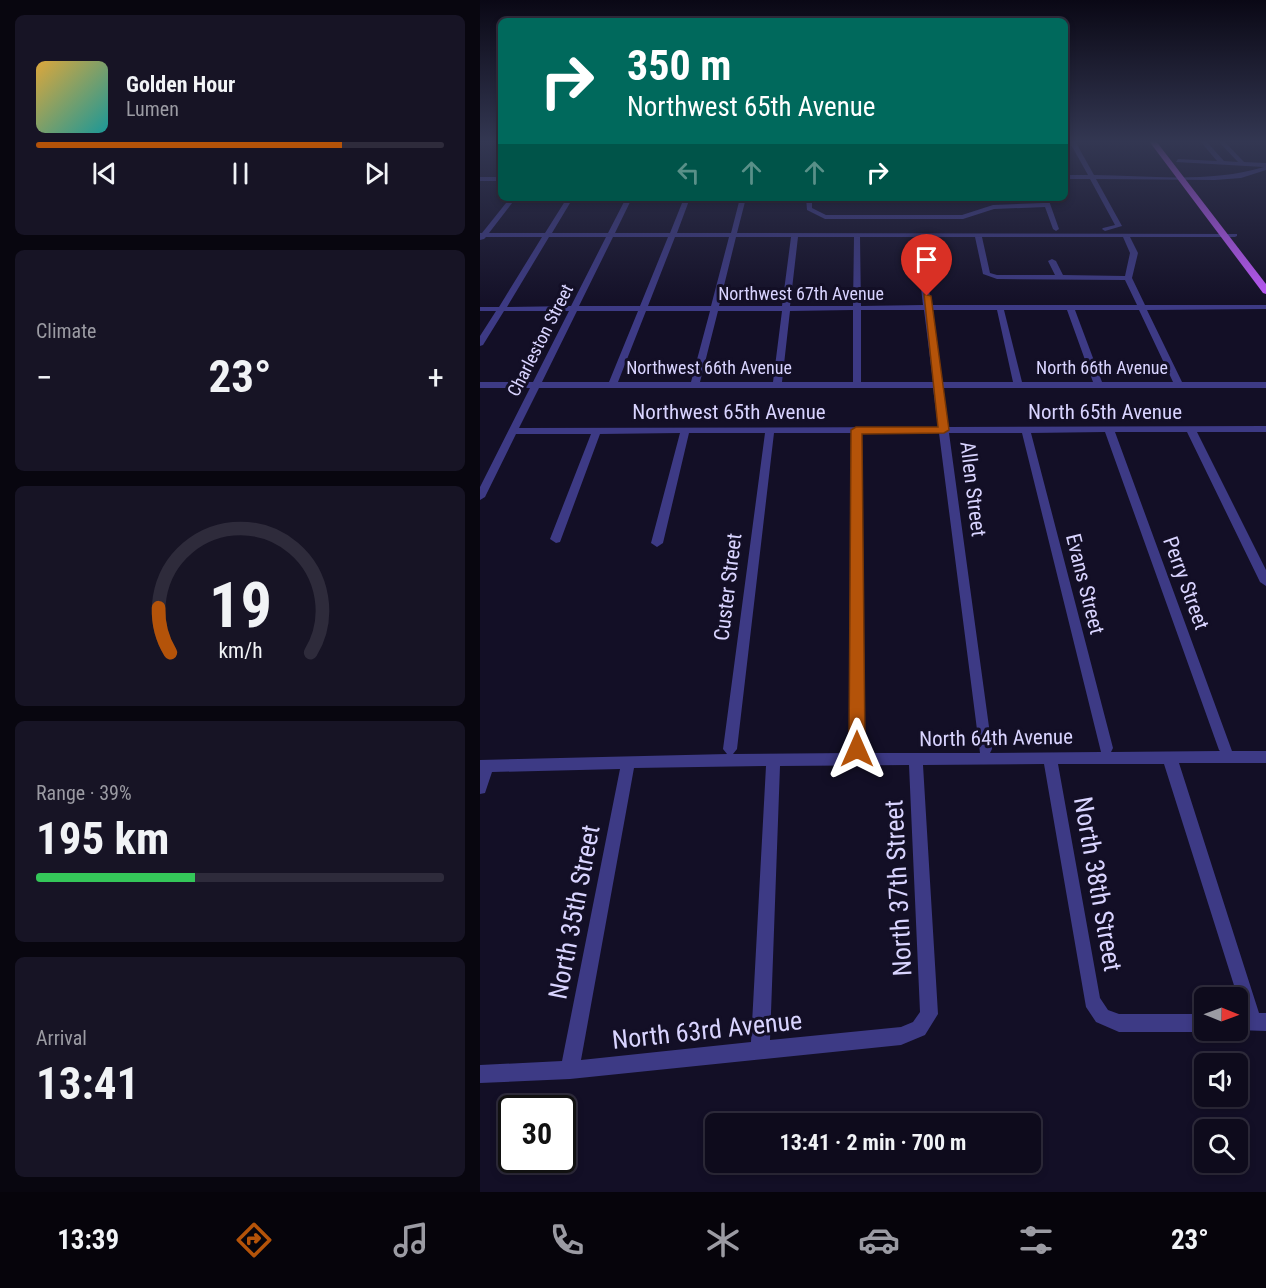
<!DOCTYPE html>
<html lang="en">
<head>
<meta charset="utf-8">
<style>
	body { margin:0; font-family:"Roboto Condensed",sans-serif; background:#171425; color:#f1f3f6; height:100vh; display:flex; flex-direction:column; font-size:22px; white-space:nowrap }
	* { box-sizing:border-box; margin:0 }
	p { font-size:20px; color:#9b9ba3 }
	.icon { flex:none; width:33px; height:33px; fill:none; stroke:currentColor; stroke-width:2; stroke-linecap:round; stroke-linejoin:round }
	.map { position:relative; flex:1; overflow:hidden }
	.drawer { display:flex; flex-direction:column; gap:15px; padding:15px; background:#08060f; width:480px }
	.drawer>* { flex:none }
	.banner { position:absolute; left:18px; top:18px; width:570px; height:183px; border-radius:9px; box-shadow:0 3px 9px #0003,0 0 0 2px #2e2b3b; background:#00695c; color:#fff; overflow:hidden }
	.needle { width:39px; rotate:91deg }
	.tools { position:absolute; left:714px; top:987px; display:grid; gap:12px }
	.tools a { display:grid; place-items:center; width:54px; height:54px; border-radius:9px; background:#0e0b1c; box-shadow:0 3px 9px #0003,0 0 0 2px #2e2b3b; font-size:30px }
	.speed { position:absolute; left:18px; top:1095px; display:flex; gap:12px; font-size:30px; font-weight:700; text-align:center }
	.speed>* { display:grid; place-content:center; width:78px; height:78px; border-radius:50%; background:#0e0b1c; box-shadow:0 3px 9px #0003,0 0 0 2px #2e2b3b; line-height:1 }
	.speed .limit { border:3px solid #111; border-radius:9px; background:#fff; color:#111 }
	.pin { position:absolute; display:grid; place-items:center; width:51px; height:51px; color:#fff; margin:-62px -26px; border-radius:50% 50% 50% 0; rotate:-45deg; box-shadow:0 0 6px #0007 }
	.pin .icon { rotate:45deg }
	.me { position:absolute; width:66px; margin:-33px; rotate:0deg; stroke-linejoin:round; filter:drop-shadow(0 0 4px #0008) }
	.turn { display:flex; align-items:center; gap:21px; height:126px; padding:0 30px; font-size:27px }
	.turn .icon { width:78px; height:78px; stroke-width:2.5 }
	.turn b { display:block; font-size:42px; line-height:51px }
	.lanes { display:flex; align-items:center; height:57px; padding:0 30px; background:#0003; justify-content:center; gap:30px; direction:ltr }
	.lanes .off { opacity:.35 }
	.big { font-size:45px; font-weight:700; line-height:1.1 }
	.drawer .tile { flex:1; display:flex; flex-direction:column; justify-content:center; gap:9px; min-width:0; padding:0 21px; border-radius:9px; background:#171425 }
	.drawer .dial { align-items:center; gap:0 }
	.dial svg { height:156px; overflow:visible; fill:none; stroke:#2e2b3b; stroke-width:7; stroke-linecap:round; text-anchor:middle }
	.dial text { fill:#f1f3f6; stroke:none }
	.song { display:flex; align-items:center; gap:18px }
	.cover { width:72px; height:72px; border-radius:9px; background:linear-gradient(135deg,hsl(40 70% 55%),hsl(180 70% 35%)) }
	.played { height:6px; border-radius:3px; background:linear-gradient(90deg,#b45309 75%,#2e2b3b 75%) }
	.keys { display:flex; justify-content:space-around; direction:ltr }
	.heat { display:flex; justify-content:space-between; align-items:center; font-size:33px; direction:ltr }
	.charge { height:9px; border-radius:4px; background:linear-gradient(90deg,#34c759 39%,#2e2b3b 0) }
	.trip { position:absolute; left:225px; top:1113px; width:336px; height:60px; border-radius:9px; background:#0e0b1c; box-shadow:0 3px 9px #0003,0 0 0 2px #2e2b3b; font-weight:700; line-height:60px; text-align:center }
	.tabs { display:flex; height:96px; justify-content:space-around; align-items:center; background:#06040b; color:#9b9ba3 }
	.tabs .icon { width:42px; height:42px }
	.tabs .on { color:#b45309 }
	.tabs b { font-size:27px; color:#f1f3f6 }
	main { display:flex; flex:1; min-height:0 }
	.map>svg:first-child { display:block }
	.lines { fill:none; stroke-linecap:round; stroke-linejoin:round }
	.minor { fill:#3d3a85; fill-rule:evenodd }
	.major { fill:#c25bff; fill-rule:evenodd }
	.route { fill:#b45309; stroke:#753606; stroke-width:1.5 }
	.labels { text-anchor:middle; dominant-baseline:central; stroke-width:6; stroke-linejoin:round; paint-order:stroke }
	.far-street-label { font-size:18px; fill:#d9d4ff; stroke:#130f26 }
	.street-label { font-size:21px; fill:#d9d4ff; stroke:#130f26 }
	.near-street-label { font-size:26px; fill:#d9d4ff; stroke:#130f26 }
</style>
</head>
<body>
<main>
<section class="drawer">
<div class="tile">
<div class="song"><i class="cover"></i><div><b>Golden Hour</b><p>Lumen</p></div></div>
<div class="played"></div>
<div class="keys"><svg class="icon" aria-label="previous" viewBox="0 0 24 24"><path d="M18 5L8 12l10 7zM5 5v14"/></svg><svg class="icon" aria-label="pause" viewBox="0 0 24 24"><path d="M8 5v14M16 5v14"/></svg><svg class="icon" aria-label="next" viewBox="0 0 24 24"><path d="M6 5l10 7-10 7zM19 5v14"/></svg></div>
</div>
<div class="tile"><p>Climate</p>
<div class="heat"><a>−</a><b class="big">23°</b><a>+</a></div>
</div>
<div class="tile dial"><svg viewBox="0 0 100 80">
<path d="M14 69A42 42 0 1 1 86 69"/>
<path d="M14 69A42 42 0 0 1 8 46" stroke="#b45309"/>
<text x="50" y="56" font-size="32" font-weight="700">19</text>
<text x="50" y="72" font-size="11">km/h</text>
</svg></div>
<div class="tile"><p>Range · 39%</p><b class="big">195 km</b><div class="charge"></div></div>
<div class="tile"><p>Arrival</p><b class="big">13:41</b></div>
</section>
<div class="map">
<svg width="786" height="1192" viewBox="0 0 786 1192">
	<rect width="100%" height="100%" fill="#130f26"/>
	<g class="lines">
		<path class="minor" d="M589,141h6l19,34c55,1 118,8 170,-8l-88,-5 2,-3 39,2 -17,-20h6l18,20 14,1 -20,-21h6l20,21 22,1v7l-25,8 -26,2 -119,-1 26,47 -17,5 -3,-2 1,-1 12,-3 -25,-46h-25v-4h23z
			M0,177h21v4h-21z
			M30,198h6l-27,35h56l22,-35h6l-21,35h56l18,-35h6l-17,35h55l14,-35h6l-13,35h54l9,-35h6l-9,35 500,1v2l-2,1h-105l8,16 -6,25 13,27h121v4l-119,1 35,72h84v6h-324l6,39 318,-1v6h-69l69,138v16l-6,-4 -73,-150h-72l117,319h34v12h-87l80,250h7v18l-29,-1 1,-17h3l-3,-15 -74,-234h-106l42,234 8,12 11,4h85v16h4l-4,2h-85l-23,-10 -10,-15 -42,-243 -121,1 15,249 -13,21 -24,10 -331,34 -90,4v-18l82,-4 58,-292 -128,3 -7,21 -5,1v-34l247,-6 -4,-5 42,-316h-76l-26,110 -6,4 -6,-4 29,-110 -80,1 -40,108 -4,1 -6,-4 41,-105h-75l-31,63 -5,3v-13l50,-99h-50v-6h53l36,-71h-65l-21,34 -3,1v-10l16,-25h-16v-4h19l43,-70h-56l-2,2 -4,1v-7h2zM69,237h57l-35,69 -64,1zM133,237h55l-28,69h-61zM195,237h54l-18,69h-63zM256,237h55l-9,69h-63zM318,237h56l-1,69h-63zM380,237h55l8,68 -62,1zM442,237h53l8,37 14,5 128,1 12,25h-206zM502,237h141l7,16 -5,23 -62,-1 -7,-14 -4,-2 -4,2 7,14h-58l-7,-2zM373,310v72h-71l8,-71zM381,310h63l9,72h-72zM452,310h65l16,72h-71zM524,310h63l26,72h-71zM595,310h64l34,72h-71zM97,311h61l-29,71h-67zM166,311h64l-19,71h-73zM238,311h64l-9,71h-73zM59,388h394l5,39 -419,1zM625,432l114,318 1,1 -109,1 2,-4 -82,-315zM294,433h77l-1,316 2,4 -119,1 4,-5zM381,433h78l41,320h-118l2,-4zM469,433h73l79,319 -111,1 2,-4zM429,765l11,247 -7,10 -12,5 -131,13 10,-274zM286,766l-15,276 -170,18 53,-292z
			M326,198h6v10l14,7h136l31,-10 50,-2 -1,-5h6l11,31 -3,2 -3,-2 -8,-22 -51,2 -31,10h-138l-18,-9z"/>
		<path class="major" d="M669,141h7l110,143v10l-3,-1z"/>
	</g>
	<linearGradient id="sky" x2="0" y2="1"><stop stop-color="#0a0815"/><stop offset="0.46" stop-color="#333752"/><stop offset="1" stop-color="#333752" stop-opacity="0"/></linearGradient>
	<rect width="786" height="308" fill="url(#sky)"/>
	<path class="route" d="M444,294l7,2 18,134 -5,3 -82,1 3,315 -2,5h-11l-3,-5 2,-319 5,-3h82z"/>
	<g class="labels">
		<g class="far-street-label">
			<text x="321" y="293">Northwest 67th Avenue</text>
			<text transform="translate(60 340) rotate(-63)">Charleston Street</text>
			<text x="229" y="367">Northwest 66th Avenue</text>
			<text x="622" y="367">North 66th Avenue</text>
		</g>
		<g class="street-label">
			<text x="249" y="412">Northwest 65th Avenue</text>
			<text x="625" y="412">North 65th Avenue</text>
			<text transform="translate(493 489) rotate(83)">Allen Street</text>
			<text transform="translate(706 583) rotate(70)">Perry Street</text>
			<text transform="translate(605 584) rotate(76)">Evans Street</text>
			<text transform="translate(248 587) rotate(-83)">Custer Street</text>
			<text transform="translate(516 738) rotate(-1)">North 64th Avenue</text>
		</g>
		<g class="near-street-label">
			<text transform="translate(618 884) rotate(80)">North 38th Street</text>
			<text transform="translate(418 888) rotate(-93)">North 37th Street</text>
			<text transform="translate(94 912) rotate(-79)">North 35th Street</text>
			<text transform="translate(227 1030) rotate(-6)">North 63rd Avenue</text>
		</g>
	</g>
</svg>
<div class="tools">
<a><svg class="needle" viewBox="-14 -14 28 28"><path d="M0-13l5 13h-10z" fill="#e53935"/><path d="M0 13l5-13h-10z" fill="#9b9ba3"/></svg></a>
<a><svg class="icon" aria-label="sound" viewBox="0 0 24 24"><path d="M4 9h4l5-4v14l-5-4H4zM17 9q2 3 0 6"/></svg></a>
<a><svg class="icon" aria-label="search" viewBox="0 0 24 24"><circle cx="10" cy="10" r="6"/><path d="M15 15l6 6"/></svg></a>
</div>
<div class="speed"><div class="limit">30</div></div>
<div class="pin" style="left:447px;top:296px;background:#d93025"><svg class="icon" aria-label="arrive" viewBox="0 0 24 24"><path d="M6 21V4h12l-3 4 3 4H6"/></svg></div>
<svg class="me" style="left:377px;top:749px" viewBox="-20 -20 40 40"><path d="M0-17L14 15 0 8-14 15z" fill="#b45309" stroke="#fff" stroke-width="4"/></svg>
<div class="trip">13:41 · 2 min · 700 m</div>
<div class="banner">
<div class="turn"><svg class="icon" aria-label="right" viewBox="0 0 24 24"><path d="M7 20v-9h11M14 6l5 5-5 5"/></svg><div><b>350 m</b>Northwest 65th Avenue</div></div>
<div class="lanes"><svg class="icon off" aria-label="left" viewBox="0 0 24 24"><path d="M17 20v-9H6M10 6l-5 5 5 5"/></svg><svg class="icon off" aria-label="ahead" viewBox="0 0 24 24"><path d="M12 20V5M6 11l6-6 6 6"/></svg><svg class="icon off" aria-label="ahead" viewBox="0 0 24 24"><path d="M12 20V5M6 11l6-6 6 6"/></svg><svg class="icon" aria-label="right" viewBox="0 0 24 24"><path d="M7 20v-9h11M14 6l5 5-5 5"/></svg></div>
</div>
</div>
</main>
<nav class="tabs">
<b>13:39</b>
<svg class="icon on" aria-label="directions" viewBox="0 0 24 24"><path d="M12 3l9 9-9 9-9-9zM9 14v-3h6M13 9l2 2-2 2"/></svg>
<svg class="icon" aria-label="music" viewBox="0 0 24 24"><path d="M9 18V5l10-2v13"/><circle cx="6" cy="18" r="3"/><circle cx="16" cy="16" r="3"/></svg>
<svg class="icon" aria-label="phone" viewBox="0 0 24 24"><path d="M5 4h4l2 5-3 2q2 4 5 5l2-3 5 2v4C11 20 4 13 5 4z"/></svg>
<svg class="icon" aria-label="climate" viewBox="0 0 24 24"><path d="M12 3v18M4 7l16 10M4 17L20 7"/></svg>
<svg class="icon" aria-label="car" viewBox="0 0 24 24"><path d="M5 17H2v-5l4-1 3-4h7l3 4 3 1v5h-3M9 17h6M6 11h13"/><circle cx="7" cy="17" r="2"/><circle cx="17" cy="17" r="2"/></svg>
<svg class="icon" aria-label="filters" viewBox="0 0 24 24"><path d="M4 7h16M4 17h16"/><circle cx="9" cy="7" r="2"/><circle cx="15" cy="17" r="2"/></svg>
<b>23°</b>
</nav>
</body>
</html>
